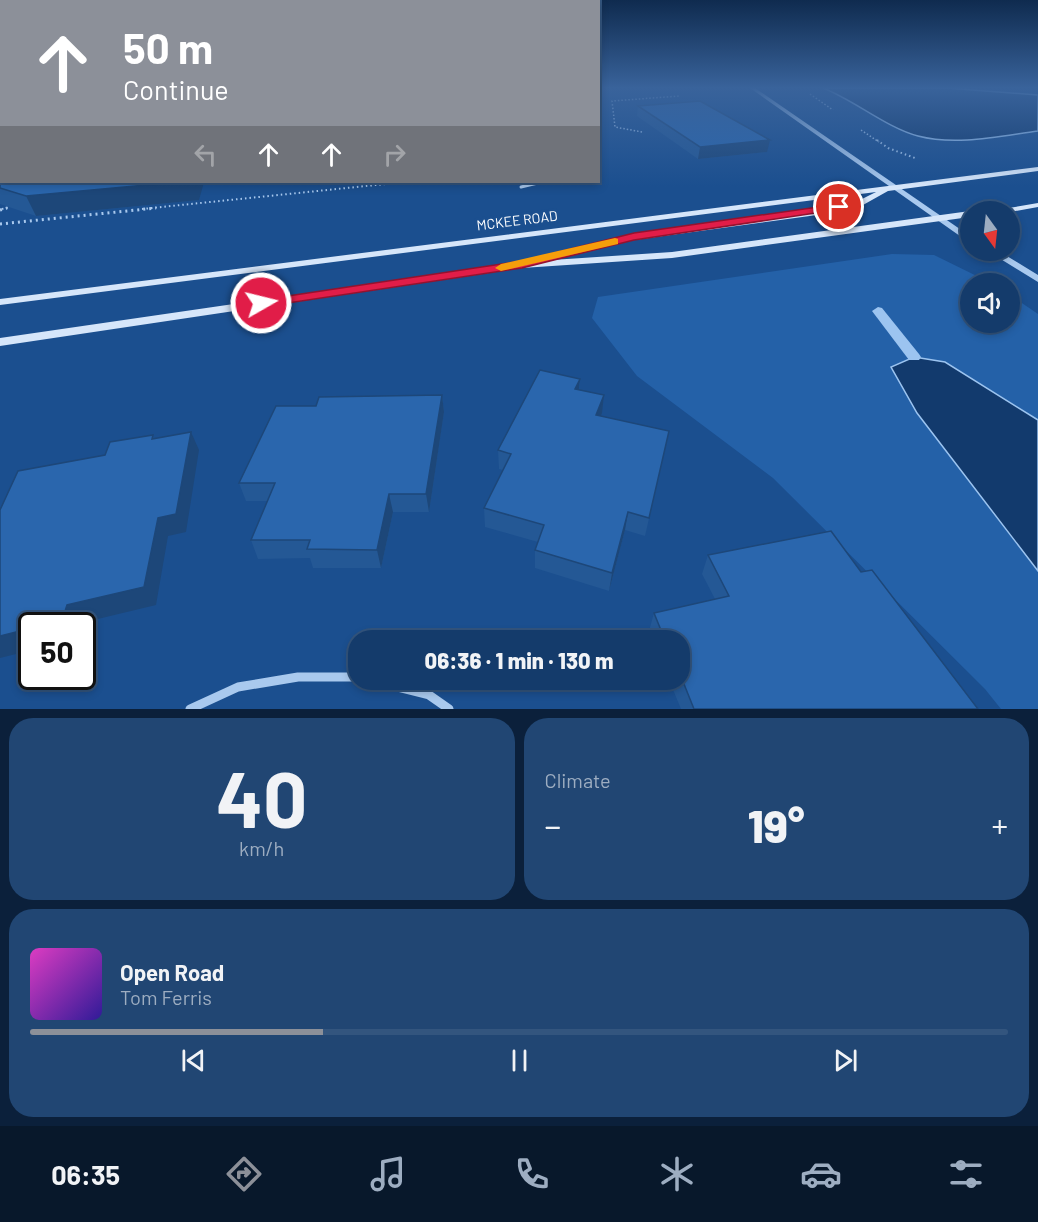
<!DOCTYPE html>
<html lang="en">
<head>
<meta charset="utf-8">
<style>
	body { margin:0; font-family:Barlow,sans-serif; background:#214673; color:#f1f3f6; height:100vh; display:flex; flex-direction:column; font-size:22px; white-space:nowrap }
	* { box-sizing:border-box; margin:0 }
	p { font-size:20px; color:#9dadc1 }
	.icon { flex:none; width:33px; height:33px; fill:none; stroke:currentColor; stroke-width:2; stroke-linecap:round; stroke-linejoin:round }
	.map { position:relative; height:709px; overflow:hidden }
	.details { display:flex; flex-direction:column; gap:9px; padding:9px; background:#0b203b; flex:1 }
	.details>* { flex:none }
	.hud { position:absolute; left:0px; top:0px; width:600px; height:183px; box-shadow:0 3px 9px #0003,0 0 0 2px #33557e; background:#8c9099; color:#fff; overflow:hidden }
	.needle { width:39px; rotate:165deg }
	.fabs { position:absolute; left:960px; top:201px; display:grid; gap:12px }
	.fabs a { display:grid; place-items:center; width:60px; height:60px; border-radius:50%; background:#143b6b; box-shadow:0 3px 9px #0003,0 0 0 2px #33557e; font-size:30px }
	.speed { position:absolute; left:18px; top:612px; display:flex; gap:12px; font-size:30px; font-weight:700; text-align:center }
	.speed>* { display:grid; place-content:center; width:78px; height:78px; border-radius:50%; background:#143b6b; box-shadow:0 3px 9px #0003,0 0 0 2px #33557e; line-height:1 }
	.speed .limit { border:3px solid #111; border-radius:9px; background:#fff; color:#111 }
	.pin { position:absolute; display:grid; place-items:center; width:51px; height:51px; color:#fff; margin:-26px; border:3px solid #fff; border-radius:50%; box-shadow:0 2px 6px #0007 }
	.me { position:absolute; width:66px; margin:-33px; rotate:82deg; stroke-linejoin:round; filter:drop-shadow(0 0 4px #0008) }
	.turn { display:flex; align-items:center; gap:21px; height:126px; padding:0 24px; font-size:27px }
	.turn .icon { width:78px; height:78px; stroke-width:2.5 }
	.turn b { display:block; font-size:42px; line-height:51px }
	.lanes { display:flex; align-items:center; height:57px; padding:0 24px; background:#0003; justify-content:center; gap:30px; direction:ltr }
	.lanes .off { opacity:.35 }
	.big { font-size:45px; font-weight:800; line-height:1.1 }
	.details .card { flex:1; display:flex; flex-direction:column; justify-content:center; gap:9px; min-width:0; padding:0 21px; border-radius:24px; background:#214673 }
	.details .dial { align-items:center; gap:0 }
	.dial b { font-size:78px; line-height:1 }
	.song { display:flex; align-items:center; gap:18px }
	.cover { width:72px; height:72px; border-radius:9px; background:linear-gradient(135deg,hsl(310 70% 55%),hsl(250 70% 35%)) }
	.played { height:6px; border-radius:3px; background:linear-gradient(90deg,#8c9099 30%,#33557e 30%) }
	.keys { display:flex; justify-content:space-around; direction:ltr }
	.heat { display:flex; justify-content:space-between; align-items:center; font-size:33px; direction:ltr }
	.details .tiles { flex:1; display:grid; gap:9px; grid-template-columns:1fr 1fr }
	.card:last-child { grid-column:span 2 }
	.trip { position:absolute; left:348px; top:630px; width:342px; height:60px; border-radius:24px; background:#143b6b; box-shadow:0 3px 9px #0003,0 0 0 2px #33557e; font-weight:800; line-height:60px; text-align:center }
	.tabs { display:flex; height:96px; justify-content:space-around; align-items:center; background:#08182b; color:#9dadc1 }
	.tabs .icon { width:42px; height:42px }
	.tabs .active { color:#8c9099 }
	.tabs b { font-size:27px; color:#f1f3f6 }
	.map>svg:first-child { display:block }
	.green { fill:#2461a8 }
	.water { fill:#123a6d; stroke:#9cc4f0; stroke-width:1.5 }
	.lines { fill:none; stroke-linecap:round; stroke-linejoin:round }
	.stream { fill:#9cc4f0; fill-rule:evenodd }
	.path-far2 { stroke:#a9c9ee; stroke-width:1.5; stroke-dasharray:1.5 2; stroke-linecap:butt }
	.path-far1 { stroke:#a9c9ee; stroke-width:2; stroke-dasharray:1.5 3; stroke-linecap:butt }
	.path { stroke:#a9c9ee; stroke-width:3; stroke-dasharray:2 4; stroke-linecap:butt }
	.service { stroke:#a9c9ee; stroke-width:3 }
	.minor { stroke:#a9c9ee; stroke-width:9 }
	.tertiary { fill:#a9c9ee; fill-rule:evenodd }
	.secondary { fill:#d6e6fa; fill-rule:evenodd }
	.wall { fill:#245895 }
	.shaded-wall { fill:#1d4779 }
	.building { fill:#2a66ad; stroke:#1d4779; stroke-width:1.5 }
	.route { fill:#e11d48; stroke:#92132f; stroke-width:1.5 }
	.slow { fill:#f59e0b }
	.labels { text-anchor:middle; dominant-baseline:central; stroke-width:6; stroke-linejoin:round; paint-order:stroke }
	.far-street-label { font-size:14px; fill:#fff; stroke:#1b4f8f }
</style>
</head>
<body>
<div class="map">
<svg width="1038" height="709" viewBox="0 0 1038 709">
	<rect width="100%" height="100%" fill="#1b4f8f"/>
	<path class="green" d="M892,254l42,1 57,28 -21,1v38h40v-27l28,19v106l-93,-58 -54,5 26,46 121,158v138h-37l-16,-20 -212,-211 -136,-102 -45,-58 6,-21z"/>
	<path class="water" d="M823,88h124l91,7v36c-38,5 -82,15 -120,5 -31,-8 -64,-36 -95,-48z
		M914,357l31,5 93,58v151l-121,-158 -26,-46z"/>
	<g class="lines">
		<path class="stream" d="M878,307l4,1 37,46 2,3 -2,3h-10l-37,-49z"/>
		<path class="path-far2" d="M810,94l23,16
			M861,130l18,12
			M642,132l-27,-5 -3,-26 67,-5"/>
		<path class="path-far1" d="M877,140l11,8 27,10
			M2,209l8,-2
			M142,209l263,-27"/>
		<path class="path" d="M0,210l7,-2
			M0,224l156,-16"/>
		<path class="service" d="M521,187l21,-5"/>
		<path class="minor" d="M369,680l60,15 20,14
			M190,709l48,-22 60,-10h60"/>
		<path class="tertiary" d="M750,88h5l215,148v5h-3z
			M986,250h11l41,25v7z"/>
		<path class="secondary" d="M1038,167v4l-150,20 -25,14 -46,10 -183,25 -82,20 -5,-3 2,-2 85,-21 183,-25 41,-8 18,-9 -876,113v-6z
			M1038,203v4l-28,5h-25z
			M970,211v6l-298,41 -150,10 -522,78v-8l522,-76 150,-10z"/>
	</g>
	<path class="wall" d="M638,106l129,46 -69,7 -61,-43z
		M0,167l199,33 -163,16 -36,-12z
		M580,379l-1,11 25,5 -3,21 68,15 -24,105 -20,-6 -16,61 -74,-23v-18l3,-8 -53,-15 -1,-19 19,-38 -4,-1 -1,-19z
		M442,395l2,17 -15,100h-36l-12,56h-68l-3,-10 -52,1 -7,-19 16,-39h-21l-7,-18 77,-77z
		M708,555l153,17 117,137h-297l-12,-29h11v-40h-27l-4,-9 5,-18 61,-14 -13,-25z"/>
	<path class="shaded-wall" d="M770,140l-3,12 -69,7 2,-12z
		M179,182h25l-5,18 -163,16 -10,-20z
		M580,379l-2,17 -3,-7z
		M442,395l2,17 -15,100 -3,-18z
		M604,395l-2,18 -8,20 2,-18z
		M191,432l8,18 -13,82 -18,4 -12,69 -75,18 -1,3h-37l115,-108z
		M389,494l4,18 -12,56 -4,-18z
		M628,512l-3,18 -16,61 3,-18z
		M32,628v22l-32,8v-22z"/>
	<path class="building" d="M700,101l70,39 -70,7 -62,-41z
		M2,165v17h177l-153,14 -26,-8v-21z
		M540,370l40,9 -5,10 29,6 -8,20 73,16 -20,87 -21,-6 -16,61 -77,-23 9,-25 -60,-17 27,-54 -13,-4z
		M442,395l-16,99h-37l-12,56 -70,-1 3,-9h-59l24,-57h-36l37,-77h40l3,-9z
		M191,432l-15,82 -18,4 -14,69 -77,18 -5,16 -19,5h-11v2l-32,8v-126l18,-39 87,-16 5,-13 43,-7 -1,4z
		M831,531l30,41 11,-2 106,139h-284l-14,-35v-34h-15l-11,-27 75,-17 -21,-41z"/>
	<linearGradient id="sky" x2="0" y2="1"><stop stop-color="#0f2b4f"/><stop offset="0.47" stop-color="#39639b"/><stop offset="1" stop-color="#39639b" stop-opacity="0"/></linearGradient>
	<rect width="1038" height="187" fill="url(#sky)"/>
	<path class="route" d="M839,204l4,3 -1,2 -208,31 -112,28 -261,39 -6,-4 6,-3 261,-39 112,-28z"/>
	<path class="slow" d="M615,238l3,1v5l-117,27 -6,-3 6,-4z"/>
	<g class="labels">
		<g class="far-street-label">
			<text transform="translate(517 220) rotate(-7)">MCKEE ROAD</text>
		</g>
	</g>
</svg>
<div class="fabs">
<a><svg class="needle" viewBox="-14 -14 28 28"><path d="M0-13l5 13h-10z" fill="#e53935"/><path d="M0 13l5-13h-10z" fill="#9dadc1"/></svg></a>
<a><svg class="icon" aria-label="sound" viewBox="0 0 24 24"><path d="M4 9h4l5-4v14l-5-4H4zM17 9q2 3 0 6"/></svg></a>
</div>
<div class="speed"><div class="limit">50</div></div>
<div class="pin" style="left:839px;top:207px;background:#d93025"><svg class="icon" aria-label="arrive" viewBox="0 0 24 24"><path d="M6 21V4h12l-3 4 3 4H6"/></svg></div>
<svg class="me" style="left:261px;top:303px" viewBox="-20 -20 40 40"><circle r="17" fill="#e11d48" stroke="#fff" stroke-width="3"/><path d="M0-11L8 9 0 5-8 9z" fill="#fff"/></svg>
<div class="trip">06:36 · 1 min · 130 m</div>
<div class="hud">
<div class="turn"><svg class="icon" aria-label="ahead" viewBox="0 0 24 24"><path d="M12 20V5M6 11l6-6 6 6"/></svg><div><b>50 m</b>Continue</div></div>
<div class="lanes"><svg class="icon off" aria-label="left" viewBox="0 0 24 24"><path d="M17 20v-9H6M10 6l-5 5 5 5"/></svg><svg class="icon" aria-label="ahead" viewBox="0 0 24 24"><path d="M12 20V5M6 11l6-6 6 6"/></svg><svg class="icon" aria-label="ahead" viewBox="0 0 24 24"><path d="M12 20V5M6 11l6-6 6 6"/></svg><svg class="icon off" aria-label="right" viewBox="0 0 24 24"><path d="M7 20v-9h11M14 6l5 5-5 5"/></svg></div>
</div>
</div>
<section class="details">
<div class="tiles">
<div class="card dial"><b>40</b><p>km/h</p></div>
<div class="card"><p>Climate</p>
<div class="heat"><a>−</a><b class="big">19°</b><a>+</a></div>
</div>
<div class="card">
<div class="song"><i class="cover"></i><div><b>Open Road</b><p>Tom Ferris</p></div></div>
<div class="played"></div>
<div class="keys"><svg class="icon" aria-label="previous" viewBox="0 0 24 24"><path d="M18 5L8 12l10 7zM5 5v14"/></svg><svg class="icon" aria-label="pause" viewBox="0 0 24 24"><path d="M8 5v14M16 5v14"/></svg><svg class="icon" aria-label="next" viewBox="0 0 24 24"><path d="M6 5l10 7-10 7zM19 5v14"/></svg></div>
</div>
</div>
</section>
<nav class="tabs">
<b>06:35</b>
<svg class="icon active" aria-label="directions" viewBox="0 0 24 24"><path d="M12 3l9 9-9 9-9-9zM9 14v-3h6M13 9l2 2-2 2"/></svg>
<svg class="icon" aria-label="music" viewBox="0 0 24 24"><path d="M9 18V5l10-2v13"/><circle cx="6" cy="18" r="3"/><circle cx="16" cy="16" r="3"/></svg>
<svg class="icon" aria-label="phone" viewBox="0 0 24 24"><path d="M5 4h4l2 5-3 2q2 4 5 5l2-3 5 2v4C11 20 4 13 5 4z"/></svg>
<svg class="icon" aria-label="climate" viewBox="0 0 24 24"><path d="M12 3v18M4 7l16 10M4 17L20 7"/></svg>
<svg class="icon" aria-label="car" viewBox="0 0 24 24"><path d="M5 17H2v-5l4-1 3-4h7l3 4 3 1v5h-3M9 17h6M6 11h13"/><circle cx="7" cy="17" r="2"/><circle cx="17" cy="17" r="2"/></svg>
<svg class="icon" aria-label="filters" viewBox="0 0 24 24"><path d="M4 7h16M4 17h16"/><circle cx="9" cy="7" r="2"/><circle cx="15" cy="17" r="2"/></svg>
</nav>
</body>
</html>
